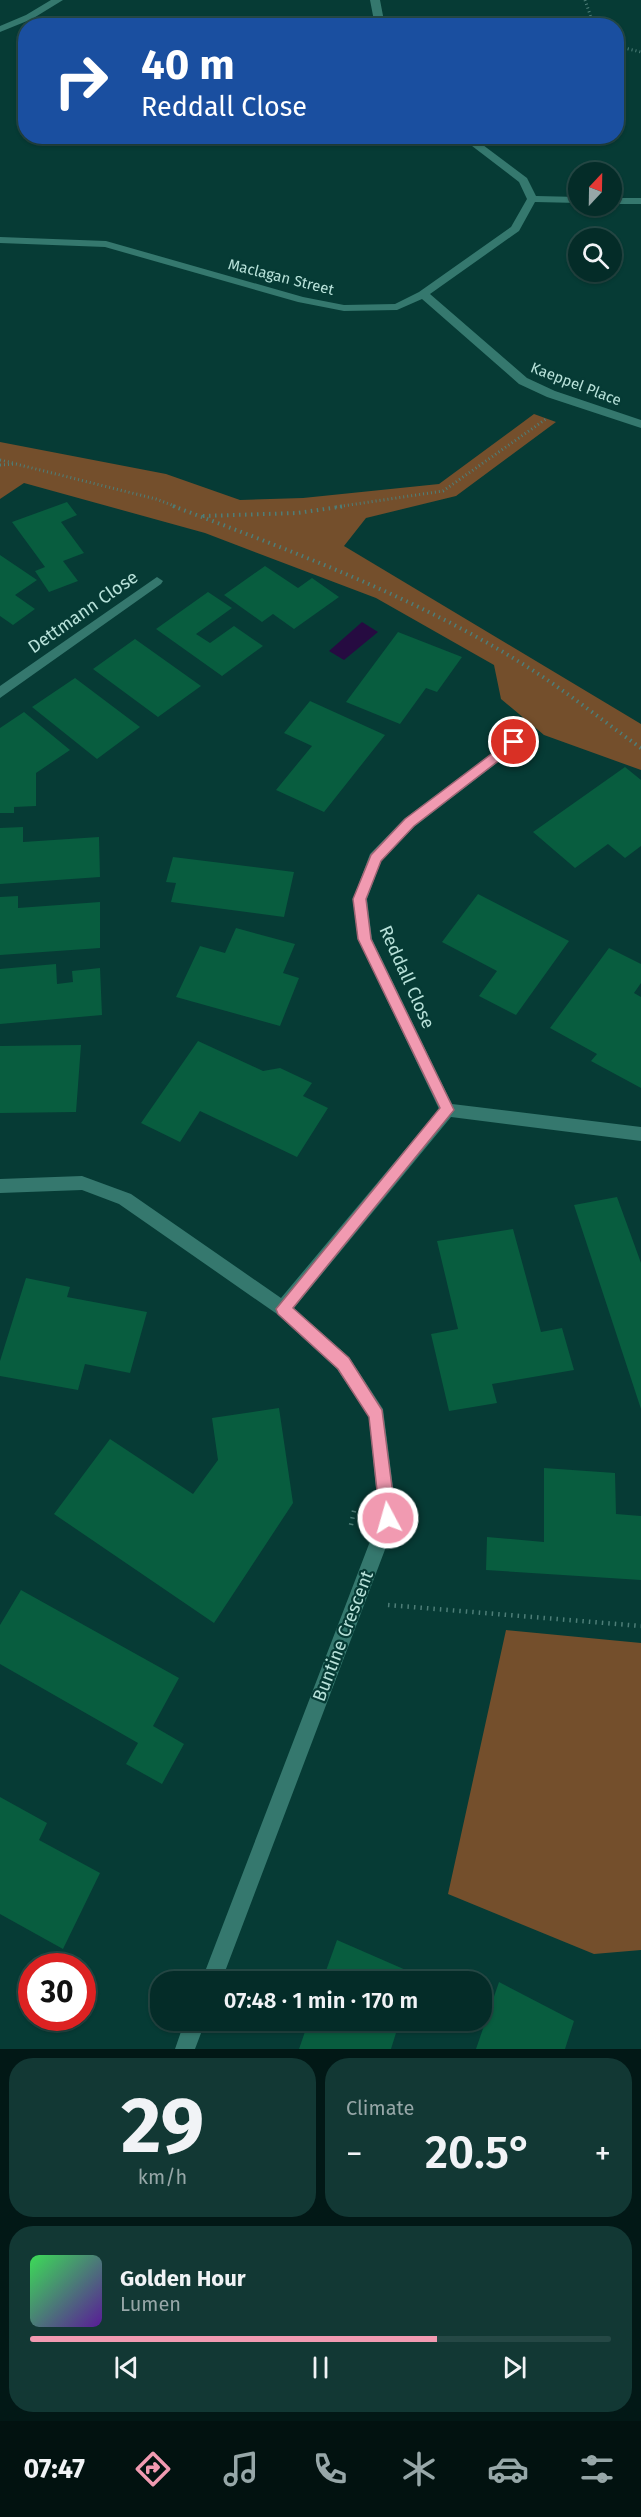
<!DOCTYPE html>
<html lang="en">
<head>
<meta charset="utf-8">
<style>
	body { margin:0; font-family:"Fira Sans",sans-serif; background:#123834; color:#f1f3f6; height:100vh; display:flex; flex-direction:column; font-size:22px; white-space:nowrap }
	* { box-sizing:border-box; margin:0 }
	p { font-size:20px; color:#97a7a8 }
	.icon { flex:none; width:33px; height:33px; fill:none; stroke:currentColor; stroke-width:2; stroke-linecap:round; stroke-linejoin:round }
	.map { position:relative; height:2049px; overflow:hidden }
	.details { display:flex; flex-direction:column; gap:9px; padding:9px; background:#021816; flex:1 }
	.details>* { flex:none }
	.guide { position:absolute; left:18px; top:18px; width:606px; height:126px; border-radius:24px; box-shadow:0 2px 4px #0004,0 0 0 2px #254845; background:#1a4fa0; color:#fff; overflow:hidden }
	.needle { width:39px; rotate:22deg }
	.fabs { position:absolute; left:568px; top:162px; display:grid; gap:12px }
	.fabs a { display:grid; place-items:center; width:54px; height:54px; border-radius:50%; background:#042c28; box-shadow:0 2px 4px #0004,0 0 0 2px #254845; font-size:30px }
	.speed { position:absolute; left:18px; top:1953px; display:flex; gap:12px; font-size:30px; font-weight:700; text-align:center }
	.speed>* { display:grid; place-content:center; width:78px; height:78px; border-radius:50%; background:#042c28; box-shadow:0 2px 4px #0004,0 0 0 2px #254845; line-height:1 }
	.speed .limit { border:9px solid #d22; background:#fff; color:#111 }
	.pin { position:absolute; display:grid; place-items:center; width:51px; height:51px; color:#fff; margin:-26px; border:3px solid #fff; border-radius:50%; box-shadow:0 2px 6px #0007 }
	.me { position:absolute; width:66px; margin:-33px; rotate:354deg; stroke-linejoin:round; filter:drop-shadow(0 0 4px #0008) }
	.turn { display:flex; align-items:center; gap:21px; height:126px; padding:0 24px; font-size:27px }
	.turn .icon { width:78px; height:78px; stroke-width:2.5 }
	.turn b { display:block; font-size:42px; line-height:51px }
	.big { font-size:45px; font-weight:600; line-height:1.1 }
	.details .tile { flex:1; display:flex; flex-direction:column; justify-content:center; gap:9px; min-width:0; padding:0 21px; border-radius:24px; background:#123834 }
	.details .dial { align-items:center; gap:0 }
	.dial b { font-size:78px; line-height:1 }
	.song { display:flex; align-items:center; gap:18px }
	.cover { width:72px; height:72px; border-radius:9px; background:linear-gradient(135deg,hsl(130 70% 55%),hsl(270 70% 35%)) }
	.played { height:6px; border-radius:3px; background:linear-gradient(90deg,#f19ab1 70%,#254845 70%) }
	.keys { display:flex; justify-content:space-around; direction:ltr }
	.heat { display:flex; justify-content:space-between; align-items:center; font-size:33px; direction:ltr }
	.details .tiles { flex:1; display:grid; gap:9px; grid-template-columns:1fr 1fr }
	.tile:last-child { grid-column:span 2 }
	.trip { position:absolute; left:150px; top:1971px; width:342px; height:60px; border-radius:24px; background:#042c28; box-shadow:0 2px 4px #0004,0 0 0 2px #254845; font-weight:600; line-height:60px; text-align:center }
	.menu { display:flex; height:96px; justify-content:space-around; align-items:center; background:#021210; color:#97a7a8 }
	.menu .icon { width:42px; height:42px }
	.menu .active { color:#f19ab1 }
	.menu b { font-size:27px; color:#f1f3f6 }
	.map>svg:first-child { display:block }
	.green { fill:#744f2c }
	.water { fill:#260b41 }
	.building { fill:#085d3f }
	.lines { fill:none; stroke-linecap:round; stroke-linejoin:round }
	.path-far2 { stroke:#4e7e78; stroke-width:3; stroke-dasharray:1 3; stroke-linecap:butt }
	.path-far1 { stroke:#4e7e78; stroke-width:4; stroke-dasharray:1.5 4.5; stroke-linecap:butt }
	.path { stroke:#4e7e78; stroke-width:4.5; stroke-dasharray:1.5 5; stroke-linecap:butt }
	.minor { fill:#35786e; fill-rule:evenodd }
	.route { fill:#f19ab1; stroke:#9d6473; stroke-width:1.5 }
	.labels { text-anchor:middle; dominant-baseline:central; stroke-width:4.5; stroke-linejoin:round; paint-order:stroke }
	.far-street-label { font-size:15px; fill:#b8e2da; stroke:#063b35 }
	.street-label { font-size:18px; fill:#b8e2da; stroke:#063b35 }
</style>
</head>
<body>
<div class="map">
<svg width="641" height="2049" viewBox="0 0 641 2049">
	<rect width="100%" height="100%" fill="#063b35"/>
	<path class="green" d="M534,414l22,8 -100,74 -90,22 -22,28 297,178v46l-97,-35 -43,-36 -7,-34 -118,-67 -171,-65 -181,-50 -24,16v-57l166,32 74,26 63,-2 136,-14z
		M506,1630l135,13v307l-47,4 -146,-60z"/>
	<path class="water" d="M362,622l16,10 -34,28 -15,-9z"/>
	<path class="building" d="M67,502l10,13 -16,7 23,31 -21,8 15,20 -29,11 -14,-21 10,-4 -33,-45z
		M0,555l37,25 -22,15 20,14 -22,16 -13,-9z
		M265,566l33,22 14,-10 27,19 -45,32 -21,-15 -11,8 -38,-27z
		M208,592l24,16 -36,26 14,9 24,-17 29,20 -41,30 -66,-47z
		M398,632l64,25 -25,35 -11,-4 -26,36 -54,-22z
		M135,639l66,47 -43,31 -65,-48z
		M75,678l65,49 -43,32 -65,-52z
		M310,701l75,34 -61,77 -48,-22 36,-44 -28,-13z
		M24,712l46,38 -34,23v33l-22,1v6h-14v-85z
		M625,767l16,13v66l-16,12 -17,-14 -33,24 -42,-36z
		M23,827v15l76,-5 1,40 -100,7v-56z
		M173,857l121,15 -10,45 -113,-15 5,-19 -10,-1z
		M478,894l91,47 -53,74 -37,-19 18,-25 -55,-29z
		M18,896v12l82,-6v46l-100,7v-58z
		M236,928l59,16 -12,29 16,5 -19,48 -104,-29 24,-51 25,7z
		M609,948l32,16v19l-7,10 7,4v91l-50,-27 6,-7 -47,-26z
		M56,964l1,20 16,-2 -1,-11 28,-3 2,47 -102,9v-55z
		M198,1041l65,30 17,-3 32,15 -9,13 25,12 -31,49 -97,-46 -20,31 -39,-19z
		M81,1045l-5,67 -76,1v-67z
		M617,1197l24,66v146l-67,-204z
		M513,1229l28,103 21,-4 12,42 -82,14 5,19 -48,8 -18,-77 27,-5 -21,-88z
		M26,1278l44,9 -3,10 80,15 -17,61 -45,-9 -7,26 -78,-14v-15z
		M279,1408l14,95 -79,120 -160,-109 56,-75 83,55 25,-34 -6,-42z
		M544,1468l71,5 1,41 25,2v64l-155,-10 1,-33 57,5z
		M21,1590l158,88 -26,48 31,18 -22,40 -36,-20 12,-21 -138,-79v-39z
		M0,1797l47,26 -8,17 61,33 -37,76 -63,-35z
		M337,1940l78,34 -2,8h-91z
		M499,1982l75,39 -9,28h-89z
		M309,2020h91l-9,29h-92z"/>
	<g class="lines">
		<path class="path-far2" d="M585,0l9,26
			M616,46l25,6
			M0,460l13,3
			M0,465l16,-1 140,35 21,8
			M336,507l107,-16 103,-72"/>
		<path class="path-far1" d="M173,506c121,46 243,91 353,160 40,25 77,55 115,82
			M203,516l94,-3 49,-7"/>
		<path class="path" d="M351,1525l4,-19
			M388,1605l253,21"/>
		<path class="minor" d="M51,0h12l-31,19 -32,13v-6l26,-11z
			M370,0h10l5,26h-10z
			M459,136h12l56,42 9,18 43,1v6l-44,-1 -16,29 -89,63 97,84 28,13 86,29v8l-94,-31 -28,-13 -97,-85 -25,11 -53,1 -46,-9 -193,-55 -105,-4v-6l106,4 197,56 41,8 51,-1 24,-12 92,-65 16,-28 -8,-17z
			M612,198h29v6h-29z
			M157,577l6,4 -2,3 -161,114v-12z
			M514,737l7,5 -2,4 -105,81 -33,34 -14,38 5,40 80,165 189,23v14l-190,-24 -157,191 55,49 34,52 14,109 -176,464h-20l178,-464 -10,-101 -32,-48 -60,-55 -158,-110 -37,-14 -82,3v-14l82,-3 49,18 150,104 158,-189 -81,-170 -5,-40 17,-45 34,-35z
			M185,2020h21l-11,29h-20z"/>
	</g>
	<path class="route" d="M514,737l7,5 -2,3 -105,81 -33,35 -15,38 5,40 83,171 -161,198 56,50 33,52 14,108 -2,6 -6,2 -6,-2 -2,-6 -11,-101 -31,-48 -60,-55 -2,-5 164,-201 -82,-169 -5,-40 18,-44 34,-36z"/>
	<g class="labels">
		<g class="far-street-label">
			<text transform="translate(281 277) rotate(14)">Maclagan Street</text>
			<text transform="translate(576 384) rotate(21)">Kaeppel Place</text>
		</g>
		<g class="street-label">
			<text transform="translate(83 612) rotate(-35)">Dettmann Close</text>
			<text transform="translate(407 977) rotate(66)">Reddall Close</text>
			<text transform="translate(343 1636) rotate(-69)">Buntine Crescent</text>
		</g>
	</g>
</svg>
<div class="fabs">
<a><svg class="needle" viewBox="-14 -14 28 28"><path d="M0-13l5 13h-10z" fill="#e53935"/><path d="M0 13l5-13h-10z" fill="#97a7a8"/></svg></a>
<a><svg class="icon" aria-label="search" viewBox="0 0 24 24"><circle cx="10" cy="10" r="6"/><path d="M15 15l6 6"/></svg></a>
</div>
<div class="speed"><div class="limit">30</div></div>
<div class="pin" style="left:514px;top:742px;background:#d93025"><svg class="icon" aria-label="arrive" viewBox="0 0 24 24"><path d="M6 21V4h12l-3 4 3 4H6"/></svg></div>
<svg class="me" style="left:388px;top:1518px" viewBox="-20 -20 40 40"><circle r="17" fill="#f19ab1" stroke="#fff" stroke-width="3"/><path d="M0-11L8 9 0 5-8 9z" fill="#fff"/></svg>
<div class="trip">07:48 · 1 min · 170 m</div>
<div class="guide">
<div class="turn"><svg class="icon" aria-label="right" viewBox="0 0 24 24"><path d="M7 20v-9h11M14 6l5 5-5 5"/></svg><div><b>40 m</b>Reddall Close</div></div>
</div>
</div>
<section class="details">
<div class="tiles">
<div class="tile dial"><b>29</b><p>km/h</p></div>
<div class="tile"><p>Climate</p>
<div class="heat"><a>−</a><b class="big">20.5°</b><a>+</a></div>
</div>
<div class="tile">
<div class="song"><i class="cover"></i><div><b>Golden Hour</b><p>Lumen</p></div></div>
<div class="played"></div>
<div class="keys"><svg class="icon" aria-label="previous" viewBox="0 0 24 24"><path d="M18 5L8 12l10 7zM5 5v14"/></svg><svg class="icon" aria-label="pause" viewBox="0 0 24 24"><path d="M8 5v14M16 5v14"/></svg><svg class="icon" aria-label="next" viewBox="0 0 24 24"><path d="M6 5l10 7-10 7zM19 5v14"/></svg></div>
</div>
</div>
</section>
<nav class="menu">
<b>07:47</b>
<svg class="icon active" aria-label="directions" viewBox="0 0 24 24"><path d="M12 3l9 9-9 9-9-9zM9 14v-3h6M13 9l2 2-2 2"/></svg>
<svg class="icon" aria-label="music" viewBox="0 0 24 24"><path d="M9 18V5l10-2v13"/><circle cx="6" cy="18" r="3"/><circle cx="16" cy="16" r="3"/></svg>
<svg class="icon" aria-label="phone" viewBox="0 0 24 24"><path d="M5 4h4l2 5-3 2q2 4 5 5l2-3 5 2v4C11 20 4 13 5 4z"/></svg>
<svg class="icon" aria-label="climate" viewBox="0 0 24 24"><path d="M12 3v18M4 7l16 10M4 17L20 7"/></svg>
<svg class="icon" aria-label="car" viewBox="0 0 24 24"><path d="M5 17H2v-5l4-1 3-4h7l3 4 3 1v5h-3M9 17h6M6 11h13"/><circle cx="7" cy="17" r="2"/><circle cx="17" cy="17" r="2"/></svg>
<svg class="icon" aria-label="filters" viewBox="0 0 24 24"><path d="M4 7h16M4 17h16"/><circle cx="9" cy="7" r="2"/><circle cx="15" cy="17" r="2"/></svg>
</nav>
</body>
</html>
